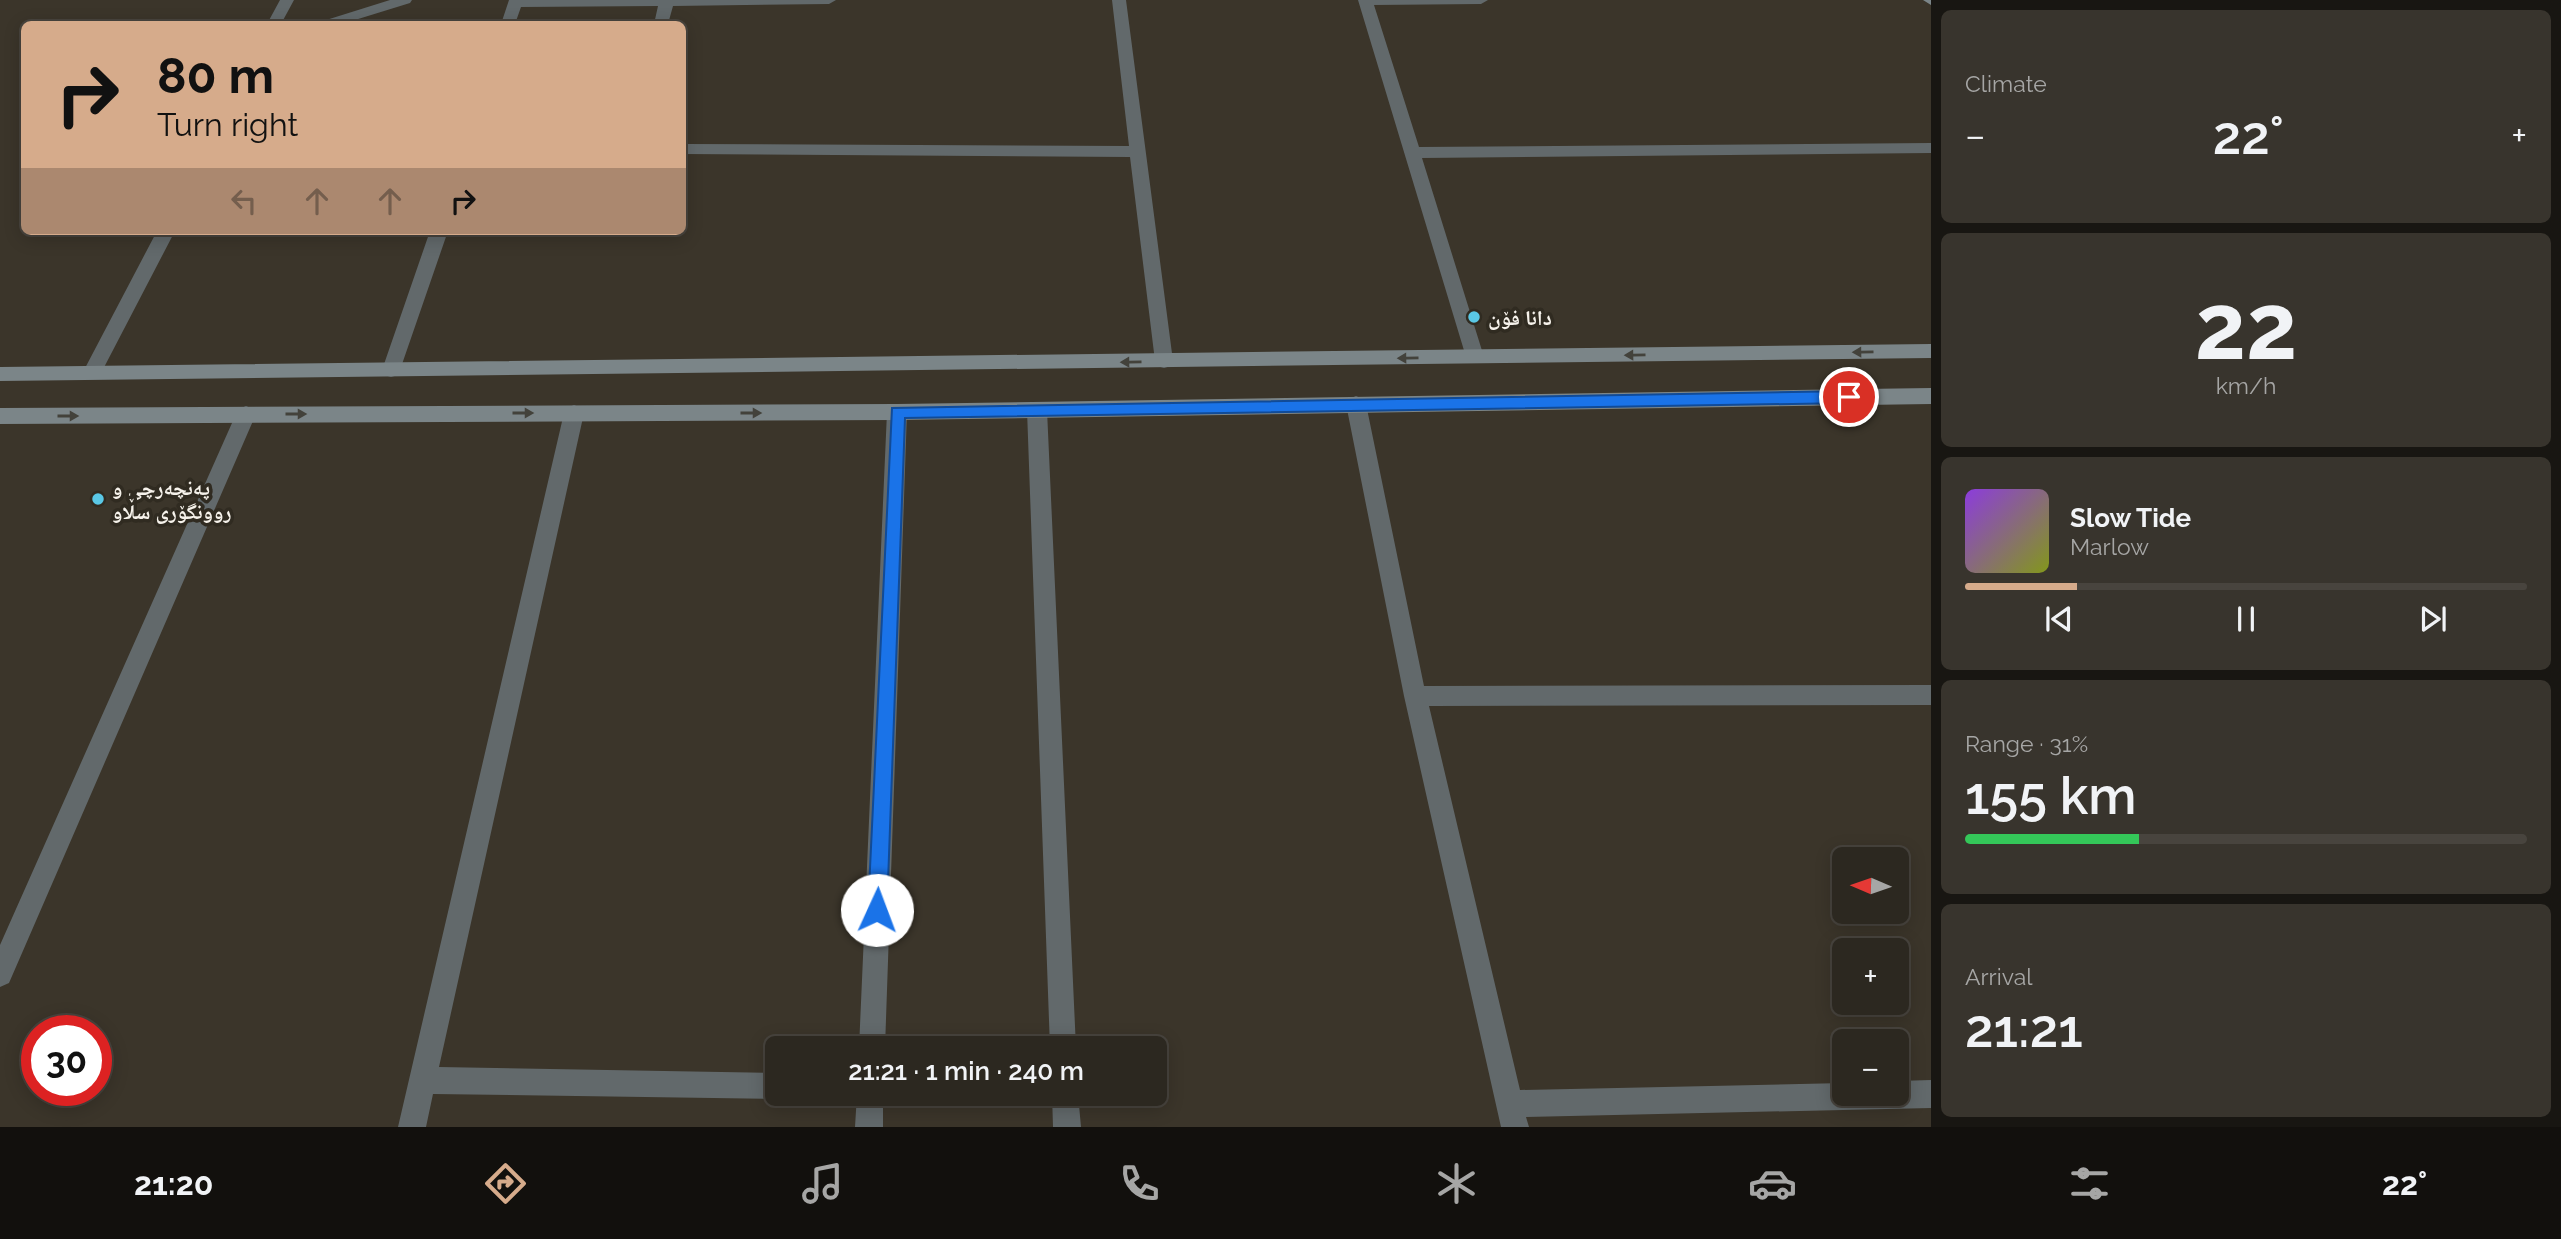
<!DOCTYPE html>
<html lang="en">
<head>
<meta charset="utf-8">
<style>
	body { margin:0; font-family:Raleway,"Noto Naskh Arabic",sans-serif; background:#38342d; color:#f1f3f6; height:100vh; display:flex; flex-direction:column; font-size:26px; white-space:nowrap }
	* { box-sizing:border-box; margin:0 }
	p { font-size:23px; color:#a6a6a5 }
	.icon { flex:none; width:38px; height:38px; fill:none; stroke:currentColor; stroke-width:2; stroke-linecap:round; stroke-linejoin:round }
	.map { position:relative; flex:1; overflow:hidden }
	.side { display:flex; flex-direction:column; gap:10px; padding:10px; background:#181612; width:630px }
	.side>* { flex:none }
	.guide { position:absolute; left:21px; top:21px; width:665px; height:214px; border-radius:10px; box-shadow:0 4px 18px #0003,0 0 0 2px #48443e; background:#d6ab8b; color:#111; overflow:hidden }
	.needle { width:46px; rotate:272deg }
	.buttons { position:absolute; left:1832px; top:847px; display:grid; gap:14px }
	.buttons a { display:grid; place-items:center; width:77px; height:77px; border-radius:10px; background:#2c2820; box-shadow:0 4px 18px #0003,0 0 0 2px #48443e; font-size:35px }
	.speed { position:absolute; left:21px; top:1015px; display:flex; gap:14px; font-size:35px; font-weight:700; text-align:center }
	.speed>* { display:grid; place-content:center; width:91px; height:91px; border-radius:50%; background:#2c2820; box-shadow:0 4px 18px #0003,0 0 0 2px #48443e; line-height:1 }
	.speed .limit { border:10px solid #d22; background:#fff; color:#111 }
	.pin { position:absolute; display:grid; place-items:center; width:60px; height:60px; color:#fff; margin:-30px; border:4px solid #fff; border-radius:50%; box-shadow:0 2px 7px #0007 }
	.me { position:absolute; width:77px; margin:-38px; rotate:2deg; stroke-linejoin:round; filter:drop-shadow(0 0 5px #0008) }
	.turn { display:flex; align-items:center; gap:24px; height:147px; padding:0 21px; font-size:32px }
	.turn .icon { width:91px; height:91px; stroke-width:2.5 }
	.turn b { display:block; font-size:49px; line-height:60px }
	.lanes { display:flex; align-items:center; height:66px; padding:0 21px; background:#0003; justify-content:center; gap:35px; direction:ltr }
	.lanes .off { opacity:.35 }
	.big { font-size:52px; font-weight:600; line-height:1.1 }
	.side .card { flex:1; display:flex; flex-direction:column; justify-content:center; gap:10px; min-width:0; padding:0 24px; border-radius:10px; background:#38342d }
	.side .dial { align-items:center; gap:0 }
	.dial b { font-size:91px; line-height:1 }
	.song { display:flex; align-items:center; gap:21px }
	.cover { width:84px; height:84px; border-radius:10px; background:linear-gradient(135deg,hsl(270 70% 55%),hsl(70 70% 35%)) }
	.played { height:7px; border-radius:4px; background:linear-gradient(90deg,#d6ab8b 20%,#48443e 20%) }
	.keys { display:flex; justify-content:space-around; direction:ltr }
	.heat { display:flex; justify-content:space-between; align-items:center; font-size:38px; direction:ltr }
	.charge { height:10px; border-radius:5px; background:linear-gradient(90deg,#34c759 31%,#48443e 0) }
	.trip { position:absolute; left:765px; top:1036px; width:402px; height:70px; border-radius:10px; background:#2c2820; box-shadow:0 4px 18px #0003,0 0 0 2px #48443e; font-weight:600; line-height:70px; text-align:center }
	.menu { display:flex; height:112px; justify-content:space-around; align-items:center; background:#12100d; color:#a6a6a5 }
	.menu .icon { width:49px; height:49px }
	.menu .selected { color:#d6ab8b }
	.menu b { font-size:32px; color:#f1f3f6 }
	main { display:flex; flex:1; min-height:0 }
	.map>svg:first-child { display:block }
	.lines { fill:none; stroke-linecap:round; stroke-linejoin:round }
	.street { fill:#62696b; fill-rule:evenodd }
	.secondary { fill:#7b8588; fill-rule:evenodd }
	.oneway { fill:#43423b }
	.route { fill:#1a73e8; stroke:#114b97; stroke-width:2 }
	.poi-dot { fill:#5ac8e6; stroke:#302b21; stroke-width:2.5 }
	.labels { text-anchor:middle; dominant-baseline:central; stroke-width:7; stroke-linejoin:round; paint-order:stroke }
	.poi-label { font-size:21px; font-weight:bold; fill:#f6f2eb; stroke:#302b21; text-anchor:start }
</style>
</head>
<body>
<main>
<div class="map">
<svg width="1931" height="1127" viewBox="0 0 1931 1127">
	<rect width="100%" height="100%" fill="#3b352a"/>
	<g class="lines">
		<path class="street" d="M280,0h14l-13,24h-14z
			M390,0h22l-2,3 -68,21h-21l2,-3z
			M509,0h327l-7,4 -156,2 -5,18h-14l4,-18 -137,1 -6,17h-14z
			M1112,0h14l47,361 -2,5 -7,2 -7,-2 -2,-5 -25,-204 -448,-3v-10l447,2z
			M1358,0h130l-7,4 -107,1 45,142 512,-4v10l-509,5 62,199 -2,5h-14l-2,-5z
			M157,231h18l-76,146 -7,2 -7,-2 -2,-5z
			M430,231h18l-48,139 -2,5 -7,2 -7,-2 -2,-5z
			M1356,396l7,3 3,5 58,282 507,-1v20l-502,1 91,384 324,-7v11h53v-13l34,-1v28l-405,9 3,10h-28l-97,-431 -58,-292 3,-5z
			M1037,402l7,3 3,5 29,638h-26l-23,-638 3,-5z
			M897,404l7,3 3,5 -22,636h-26l28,-636 3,-5z
			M574,405l7,3 3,5 -145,654 338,6v21h10l-10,5 -344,-5 -7,33h-28l166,-714 3,-5z
			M246,406l7,3 3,5 -247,569 -9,4v-42l236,-531 3,-5z
			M857,1094h26v33h-28z
			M1052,1094h26l3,33h-28z"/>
		<path class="secondary" d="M1923,0h8v5z
			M1931,344v14l-1931,23v-14z
			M1931,388v16l-1034,16 -897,4v-16l897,-4z"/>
	</g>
	<defs><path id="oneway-solid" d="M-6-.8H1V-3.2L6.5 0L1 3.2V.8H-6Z" transform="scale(1.75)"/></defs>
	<g class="oneway">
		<use href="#oneway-solid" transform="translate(1863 352) rotate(179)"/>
		<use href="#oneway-solid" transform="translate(1635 355) rotate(179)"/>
		<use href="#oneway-solid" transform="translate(1408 358) rotate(179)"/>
		<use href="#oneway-solid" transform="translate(1131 362) rotate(179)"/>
		<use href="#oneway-solid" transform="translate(523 413)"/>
		<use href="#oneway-solid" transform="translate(751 413)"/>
		<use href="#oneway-solid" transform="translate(296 414)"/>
		<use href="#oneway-solid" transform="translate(68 416)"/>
	</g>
	<path class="route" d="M1849,391l7,6 -7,6 -944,15 -18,492 -3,7 -7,2 -6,-2 -3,-7 24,-502z"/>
	<g class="poi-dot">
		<circle cx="1474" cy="317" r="7"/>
		<circle cx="98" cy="499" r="7"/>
	</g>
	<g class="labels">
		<g class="poi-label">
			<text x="1488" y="317">دانا فۆن</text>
			<text x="112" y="487">پەنچەرچی و<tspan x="112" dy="24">روونگۆری سڵاو</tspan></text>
		</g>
	</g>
</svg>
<div class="buttons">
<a><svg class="needle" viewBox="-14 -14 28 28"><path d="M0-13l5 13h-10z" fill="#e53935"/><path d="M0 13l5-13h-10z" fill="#a6a6a5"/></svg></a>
<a>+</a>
<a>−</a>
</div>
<div class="speed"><div class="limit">30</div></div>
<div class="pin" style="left:1849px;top:397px;background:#d93025"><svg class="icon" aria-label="arrive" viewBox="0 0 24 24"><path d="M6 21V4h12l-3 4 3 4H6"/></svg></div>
<svg class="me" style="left:877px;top:910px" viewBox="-20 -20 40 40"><circle r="19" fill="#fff"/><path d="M0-13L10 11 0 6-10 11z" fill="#1a73e8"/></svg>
<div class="trip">21:21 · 1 min · 240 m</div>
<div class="guide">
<div class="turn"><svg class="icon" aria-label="right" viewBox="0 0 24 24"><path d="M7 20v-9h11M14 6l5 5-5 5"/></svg><div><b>80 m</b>Turn right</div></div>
<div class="lanes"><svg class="icon off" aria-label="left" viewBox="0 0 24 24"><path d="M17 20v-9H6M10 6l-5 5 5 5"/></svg><svg class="icon off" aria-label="ahead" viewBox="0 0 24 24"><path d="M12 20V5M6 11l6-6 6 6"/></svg><svg class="icon off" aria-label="ahead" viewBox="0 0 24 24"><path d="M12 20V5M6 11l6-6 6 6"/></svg><svg class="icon" aria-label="right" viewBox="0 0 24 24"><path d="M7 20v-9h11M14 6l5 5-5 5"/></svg></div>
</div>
</div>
<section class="side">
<div class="card"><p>Climate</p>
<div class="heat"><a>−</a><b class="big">22°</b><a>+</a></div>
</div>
<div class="card dial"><b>22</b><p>km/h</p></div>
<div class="card">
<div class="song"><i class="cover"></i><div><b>Slow Tide</b><p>Marlow</p></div></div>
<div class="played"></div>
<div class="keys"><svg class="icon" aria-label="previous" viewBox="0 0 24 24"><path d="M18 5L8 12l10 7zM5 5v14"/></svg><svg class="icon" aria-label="pause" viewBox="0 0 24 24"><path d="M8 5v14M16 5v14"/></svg><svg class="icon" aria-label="next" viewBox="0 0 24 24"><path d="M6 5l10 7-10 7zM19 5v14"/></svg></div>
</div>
<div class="card"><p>Range · 31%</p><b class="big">155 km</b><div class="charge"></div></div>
<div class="card"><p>Arrival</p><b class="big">21:21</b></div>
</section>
</main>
<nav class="menu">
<b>21:20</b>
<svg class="icon selected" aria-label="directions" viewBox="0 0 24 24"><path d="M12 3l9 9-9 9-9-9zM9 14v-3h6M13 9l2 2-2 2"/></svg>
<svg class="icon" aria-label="music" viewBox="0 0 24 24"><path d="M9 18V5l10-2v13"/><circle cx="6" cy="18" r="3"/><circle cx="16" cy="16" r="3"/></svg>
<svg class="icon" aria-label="phone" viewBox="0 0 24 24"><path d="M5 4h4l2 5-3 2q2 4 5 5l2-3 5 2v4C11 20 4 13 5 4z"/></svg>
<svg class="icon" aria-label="climate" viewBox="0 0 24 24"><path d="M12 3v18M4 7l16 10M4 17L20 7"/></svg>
<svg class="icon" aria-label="car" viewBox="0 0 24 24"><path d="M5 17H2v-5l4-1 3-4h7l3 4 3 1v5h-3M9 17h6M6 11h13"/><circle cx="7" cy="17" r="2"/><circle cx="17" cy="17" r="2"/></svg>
<svg class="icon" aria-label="filters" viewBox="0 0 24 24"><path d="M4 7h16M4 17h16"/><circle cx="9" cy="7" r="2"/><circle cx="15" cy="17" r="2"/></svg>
<b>22°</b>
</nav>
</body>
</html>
